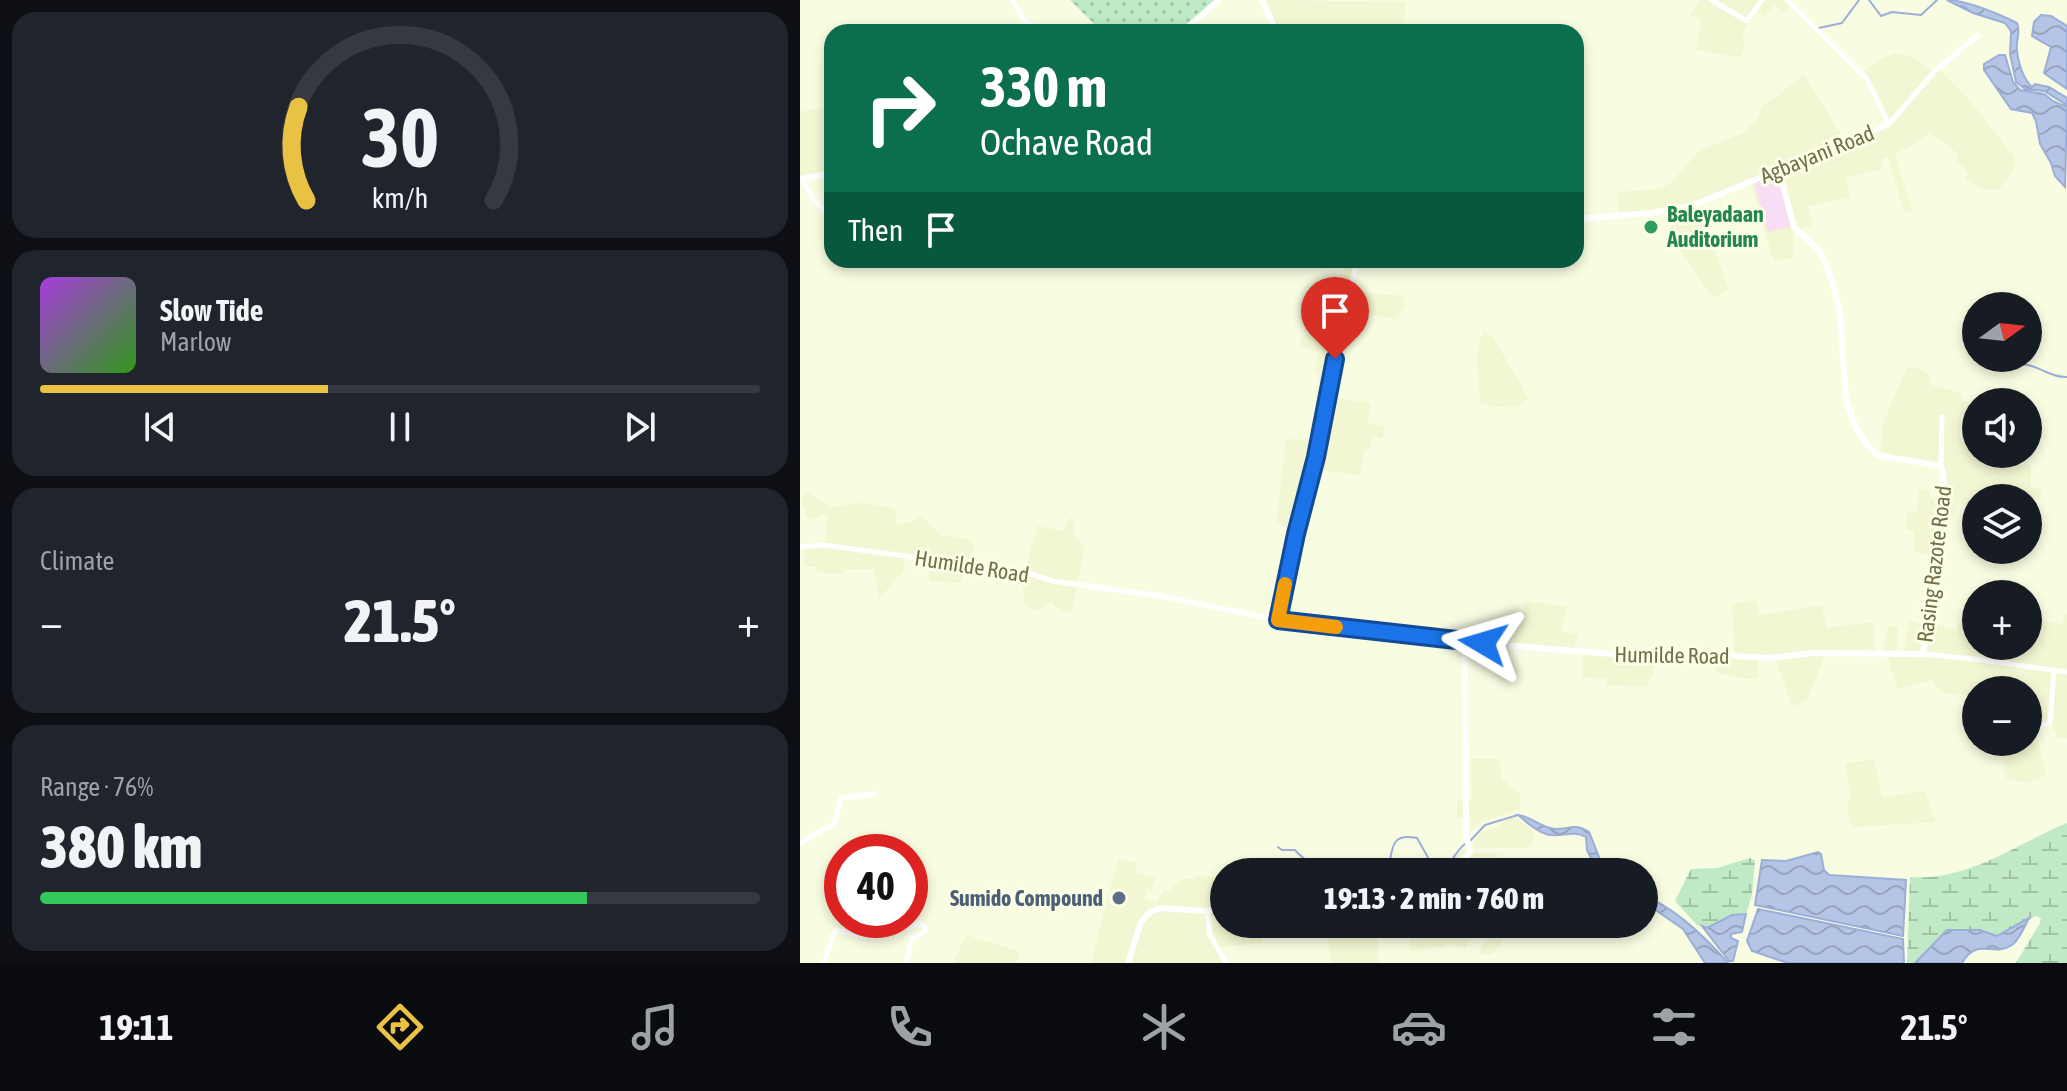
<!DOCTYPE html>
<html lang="en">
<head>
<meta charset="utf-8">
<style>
	body { margin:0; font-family:"Asap Condensed",sans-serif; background:#20242c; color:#f1f3f6; height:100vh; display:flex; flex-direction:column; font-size:30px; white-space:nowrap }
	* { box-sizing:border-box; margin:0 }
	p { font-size:26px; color:#9ea1a6 }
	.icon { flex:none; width:44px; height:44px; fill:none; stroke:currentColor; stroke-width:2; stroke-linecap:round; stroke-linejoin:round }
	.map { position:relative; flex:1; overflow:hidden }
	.drawer { display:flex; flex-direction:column; gap:12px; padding:12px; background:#0d0f14; width:800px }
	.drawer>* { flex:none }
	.banner { position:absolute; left:24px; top:24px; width:760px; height:244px; border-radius:24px; box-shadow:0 4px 12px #0003; background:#0b6e4f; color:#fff; overflow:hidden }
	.needle { width:52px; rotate:75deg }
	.tools { position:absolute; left:1162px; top:292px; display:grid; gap:16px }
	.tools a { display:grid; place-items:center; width:80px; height:80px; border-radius:50%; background:#171b24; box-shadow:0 4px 12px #0003; font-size:40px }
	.speed { position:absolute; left:24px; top:834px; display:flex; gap:16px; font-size:40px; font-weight:700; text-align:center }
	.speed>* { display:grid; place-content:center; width:104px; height:104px; border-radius:50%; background:#171b24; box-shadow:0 4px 12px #0003; line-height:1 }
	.speed .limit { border:12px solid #d22; background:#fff; color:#111 }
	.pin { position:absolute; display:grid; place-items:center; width:68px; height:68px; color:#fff; margin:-82px -34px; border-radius:50% 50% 50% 0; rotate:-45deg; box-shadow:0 0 8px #0007 }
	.pin .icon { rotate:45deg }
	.me { position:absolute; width:88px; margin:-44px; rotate:277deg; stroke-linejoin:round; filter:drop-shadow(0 0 6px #0008) }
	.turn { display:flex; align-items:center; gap:28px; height:168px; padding:0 24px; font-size:36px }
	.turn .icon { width:104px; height:104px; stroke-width:2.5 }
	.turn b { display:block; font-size:56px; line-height:68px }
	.then { display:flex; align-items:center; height:76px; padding:0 24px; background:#0003; gap:16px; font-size:30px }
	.big { font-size:60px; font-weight:800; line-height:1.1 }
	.drawer .widget { flex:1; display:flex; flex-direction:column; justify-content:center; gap:12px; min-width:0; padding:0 28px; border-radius:24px; background:#20242c }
	.drawer .dial { align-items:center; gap:0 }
	.dial svg { height:208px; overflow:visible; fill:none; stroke:#363941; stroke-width:7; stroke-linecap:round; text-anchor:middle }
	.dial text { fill:#f1f3f6; stroke:none }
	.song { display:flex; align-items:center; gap:24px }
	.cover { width:96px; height:96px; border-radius:12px; background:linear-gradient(135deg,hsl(280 70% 55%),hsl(110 70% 35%)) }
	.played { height:8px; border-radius:4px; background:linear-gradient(90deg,#e9c143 40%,#363941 40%) }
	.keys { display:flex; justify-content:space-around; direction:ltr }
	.heat { display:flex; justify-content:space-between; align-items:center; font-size:44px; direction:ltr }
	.charge { height:12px; border-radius:6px; background:linear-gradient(90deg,#34c759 76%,#363941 0) }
	.trip { position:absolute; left:410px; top:858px; width:448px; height:80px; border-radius:40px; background:#171b24; box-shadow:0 4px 12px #0003; font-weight:800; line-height:80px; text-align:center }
	.tabs { display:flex; height:128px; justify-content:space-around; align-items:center; background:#090b0e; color:#9ea1a6 }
	.tabs .icon { width:56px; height:56px }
	.tabs .active { color:#e9c143 }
	.tabs b { font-size:36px; color:#f1f3f6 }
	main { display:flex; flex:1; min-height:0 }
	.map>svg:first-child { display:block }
	.residential { fill:#f3f6d2 }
	.education { fill:#f8def4 }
	.green { fill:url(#green-dots) }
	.wetland { fill:url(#wetland-marsh) }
	.water { fill:url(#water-waves); stroke:#9baed8; stroke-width:2 }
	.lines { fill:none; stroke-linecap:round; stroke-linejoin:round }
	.stream { stroke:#9baed8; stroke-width:2 }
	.street { stroke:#fff; stroke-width:5 }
	.secondary { stroke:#fff; stroke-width:6 }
	.route-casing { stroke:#114b97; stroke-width:20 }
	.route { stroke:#1a73e8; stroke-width:14 }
	.slow { stroke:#f59e0b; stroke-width:14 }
	.leisure-dot { fill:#2e9e5b; stroke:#fcffe7; stroke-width:3 }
	.service-dot { fill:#5c6f8a; stroke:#fcffe7; stroke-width:3 }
	.labels { text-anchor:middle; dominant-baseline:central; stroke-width:6; stroke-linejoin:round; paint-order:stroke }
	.street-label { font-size:22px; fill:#746f48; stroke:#fcffe7 }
	.leisure-label { font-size:22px; font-weight:bold; fill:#27864d; stroke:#fcffe7; text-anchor:start }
	.service-label { font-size:22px; font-weight:bold; fill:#4e5e75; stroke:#fcffe7; text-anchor:end }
</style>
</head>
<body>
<main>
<section class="drawer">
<div class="widget dial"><svg viewBox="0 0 100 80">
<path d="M14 69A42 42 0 1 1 86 69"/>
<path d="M14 69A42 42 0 0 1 11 33" stroke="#e9c143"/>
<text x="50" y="56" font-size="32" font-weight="700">30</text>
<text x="50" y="72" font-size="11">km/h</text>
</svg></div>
<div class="widget">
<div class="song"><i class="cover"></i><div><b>Slow Tide</b><p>Marlow</p></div></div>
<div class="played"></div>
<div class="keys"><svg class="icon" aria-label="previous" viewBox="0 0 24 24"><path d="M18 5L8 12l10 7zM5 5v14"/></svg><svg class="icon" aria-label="pause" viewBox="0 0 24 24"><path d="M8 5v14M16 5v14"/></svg><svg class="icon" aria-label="next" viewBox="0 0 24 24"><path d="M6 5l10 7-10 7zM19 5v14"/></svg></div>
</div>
<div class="widget"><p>Climate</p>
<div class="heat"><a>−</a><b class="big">21.5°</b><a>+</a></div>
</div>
<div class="widget"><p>Range · 76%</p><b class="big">380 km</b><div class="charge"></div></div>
</section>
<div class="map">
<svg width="1267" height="963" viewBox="0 0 1267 963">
	<defs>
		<pattern id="green-dots" width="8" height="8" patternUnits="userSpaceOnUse" patternTransform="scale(2)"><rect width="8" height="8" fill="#bfeac5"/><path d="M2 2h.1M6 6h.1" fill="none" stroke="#a0c2a2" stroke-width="1.8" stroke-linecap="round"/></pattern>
		<pattern id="wetland-marsh" width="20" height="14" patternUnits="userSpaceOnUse" patternTransform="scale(2)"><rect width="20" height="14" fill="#bfeac5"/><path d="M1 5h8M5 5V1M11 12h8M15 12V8" fill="none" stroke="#a0c2a2"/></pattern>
		<pattern id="water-waves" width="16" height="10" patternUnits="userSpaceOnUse" patternTransform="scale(2)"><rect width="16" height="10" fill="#b5c5e6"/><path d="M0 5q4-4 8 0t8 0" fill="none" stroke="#98a4bc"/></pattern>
	</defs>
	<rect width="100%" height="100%" fill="#f8fce1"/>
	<path class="residential" d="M466,0l139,2 -1,30h-124z
		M900,0h84l7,7 -8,7 -9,-9 -10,12 -7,-5 -14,20 1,17 -3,8 -44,-7 4,-31 -11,-4z
		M1096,53l19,5 16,13 5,-5 28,27 51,65v10l-16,21h-14l-13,-5 -7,-6 3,-5 -12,-13 2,-6 -28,-22 -15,12 -20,10 17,56 -8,2 -16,-55 -7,2 2,10 -38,9 5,19 -42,9 5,19 -20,5 1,27 -20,5 -24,-80 -67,25 -64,8 -2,-23 35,-2 18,-6 30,-34 44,-17 13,-14 6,-13 41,-31 42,68 43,-21 -13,-32 -11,-19 15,-12z
		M32,106v67l-32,6v-67z
		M903,206l9,37 17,47 -16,7 -37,-51 -7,-31z
		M543,260h14l-30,140 -12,-2 4,-24 -4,-2 4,-21 -18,-4v-11l9,-3 17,2 8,-46 4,-1 2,-14h3l2,-10h-3z
		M555,292l49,4 1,12 -10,11 -28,-5 -1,5 -16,-3z
		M684,332l9,5 36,62 -11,7 -23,1 -15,-4 -3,-44 3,-20z
		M1107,367l14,2 7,5 4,11 29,8 1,8 14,4 -1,13 -14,-1 -1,20 14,6 5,15 52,8v22l10,1v8l-6,1 -7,7v-7h-52v30l-7,1 -6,-2 -1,-6 4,-15 -8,-3 -3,13h-12l1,-48 -65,-11 5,-36z
		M535,398l36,5 -4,20 17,3 -1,12 -11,-1 -1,12 -7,1 -4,25 -41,-5z
		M486,439l33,2 -20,89 -23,-6z
		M1119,489l9,1 3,8 11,3 -8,55 -20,-4v-21l-8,-1 2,-19 9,1z
		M6,490l24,17 31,-4 34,6 2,15 14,-1 9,-8 21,20 27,4 6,7 -14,37 -31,-2v-22l-24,-4 -2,16 -24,28 -5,-30h-29l-2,5 -27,-2v-5l-12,-1 1,-20 20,-1 3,-31 -7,1 -5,5 -11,-3 1,-9 -5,-3z
		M270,518l4,1v19l11,7 -13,67 -12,-1 -9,-9 -10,7 -9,1 -8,-5 -1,-24 14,-55 27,5z
		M725,601l42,6 -6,25 17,3 -4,14 -84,-6 3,-22 28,3z
		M956,601l3,14 63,-10 4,23 48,-6v30l8,1 6,-27 10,1 -1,24 7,2 5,-32 14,4 1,-4 33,9 4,-11 15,4v23h52v-28l34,6 3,-9h2v123h-9l-8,-15 -11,-3 -5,7 12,45 -7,7 -12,4 -21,-5 -3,-8 7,-28h18v-52h-52v5l-33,-2 -11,-13 -34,9 -11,-34 -61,-2 -19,47 -15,6 -17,-50 -17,1v21l-12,1 -31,-7 1,-15 19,1 -3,-54z
		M783,654l72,3 -2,16 -7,14 -39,-2v-6l-24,-2z
		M671,759h29l1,19 19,16v15l-40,13 -7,8 -2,-1v-11h-14v-18l15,-1z
		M1074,760l8,37 43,-6 11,31 -85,5 -4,-23 4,-7 -6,-34z
		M709,818h8l18,15 -4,12 -7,3h-51l1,-7 6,-9 13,-3z
		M669,846l2,6 26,1 -1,9 6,5 -2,5h-111l42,-6 8,5 6,-2 16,-19z
		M318,859l19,4 -2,10 21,4 -5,14h-4l-2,8 12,3 7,-12h7l10,-11h13l3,-3 21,1 -7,35 13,-3v15h38l1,19 -44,4 10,16h-138z
		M525,924h73l-19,2 -1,37h-47z
		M609,924h70l-6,6 -8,18 -17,-5 -5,5 -8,-1 -25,4z
		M691,924h30l-5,12 -12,-2 -3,10 -9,10 -5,1 -7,-2z
		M166,935l54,17 -3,11h-64z"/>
	<path class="education" d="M980,172l12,54 -24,6 -14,-49z"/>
	<path class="green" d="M270,0h153l-38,32h-83z"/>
	<path class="wetland" d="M1267,823v140h-51l24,-40 1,-5 -5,-2 -39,20 -17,-6h-33l-32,33h-8l3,-86c59,4 104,-32 157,-54z
		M950,858l5,3 -3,34 -6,19 -14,1 -26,13 -9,-3 -22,-24 16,-32 26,-1z"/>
	<path class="water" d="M1147,0c18,0 53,14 70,23 3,8 1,11 0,20 -1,13 5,35 15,44l3,-3 14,3 18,11v7l-23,-14 -19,-2 -9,-7 -6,-28 1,-23 -6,-8 -32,-10z
		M1241,15l10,1 16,10v63l-23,-16 7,-26 -19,-11 2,-14z
		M1199,55h6l8,27 7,8 24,4 9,7 14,6 -2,80 -10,-11 -4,-13 -11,-19 -4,-23 -4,-8 -21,-4 -27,-39v-6z
		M718,815c15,2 23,13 38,14 14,0 20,-6 33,3l16,40h-7l-11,-22 -1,-13c-14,-8 -26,2 -40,-3 -10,-3 -20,-12 -28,-19z
		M1018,852l3,2 3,16 5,5 77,5 -3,56 -148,-31 7,-45 24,1z
		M844,896c32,12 62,42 84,67h-23l-22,-34 -39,-27z
		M958,909l145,30 1,24h-116l-36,-12 -5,-10z
		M946,914l-4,18 -11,2v4l7,3 -5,20h-4l-27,-35 5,2 25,-13z
		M1229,918c-4,8 -10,22 -17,27 -19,13 -34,-9 -50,18h-47l32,-33h33l17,6z"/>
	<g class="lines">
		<path class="stream" d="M1069,0l12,16 11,-4 29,3 16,-15
			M1019,28l23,-5 17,-23
			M1221,364c16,0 29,14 46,13
			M670,841l15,-16 33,-10
			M478,847l4,3h13c9,10 14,13 26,15l6,7
			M577,872l12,-7c4,-18 2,-32 28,-27l13,23 8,8c14,-2 16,-17 27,-25"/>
		<path class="street" d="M212,0l12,20 18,12
			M911,0l36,21 15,-21
			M987,0l79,78 23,46
			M979,170l61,-23 49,-23 45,-52 44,-37
			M3,179l8,17 21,23
			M1141,466l1,-49
			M0,547l24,-2 200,27 29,9 107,15 118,24 190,22
			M478,620l18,-86 20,-77 41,-197
			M1123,654l51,5 93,13
			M1238,726l12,-3 4,-53
			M0,843l35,-20 6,-25 34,-4
			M407,911l3,24 16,28
			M24,963l11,-33 28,6 21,-1 36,-12 5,4v4l-13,7 -6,25"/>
		<path class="secondary" d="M462,0l14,32
			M382,32l37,-32
			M0,179l32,-6
			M647,872l23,-19 -4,-19 -1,-185 3,-7 156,13 56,-2 89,5 43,-5 111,1c6,-38 30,-156 18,-188l-64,-11 -11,-11 -11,-19 -9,-25 -6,-88 -9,-35 -11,-25 -26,-25 -15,-57 -88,36 -40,7 -75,6
			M328,963l13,-41 9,-10 10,-4 45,3 19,-3"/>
	</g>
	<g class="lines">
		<g class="route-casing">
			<path id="route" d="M535,359l-19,98 -20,77 -18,86 205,23"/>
		</g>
		<use href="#route" class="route"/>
		<path class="slow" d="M485,584l-7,36 58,7"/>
	</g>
	<circle class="leisure-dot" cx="851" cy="227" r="8"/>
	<circle class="service-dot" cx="319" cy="898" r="8"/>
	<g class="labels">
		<g class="street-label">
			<text transform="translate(1017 154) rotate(-22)">Agbayani Road</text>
			<text transform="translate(1134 564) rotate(-83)">Rasing Razote Road</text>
			<text transform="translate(172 566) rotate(9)">Humilde Road</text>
			<text transform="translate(872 655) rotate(1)">Humilde Road</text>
		</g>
		<g class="leisure-label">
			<text x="867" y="214">Baleyadaan<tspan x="867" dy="25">Auditorium</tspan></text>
		</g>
		<g class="service-label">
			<text x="303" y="898">Sumido Compound</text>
		</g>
	</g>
</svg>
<div class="tools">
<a><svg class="needle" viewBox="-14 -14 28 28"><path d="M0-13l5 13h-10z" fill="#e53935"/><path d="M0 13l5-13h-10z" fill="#9ea1a6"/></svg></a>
<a><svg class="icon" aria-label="sound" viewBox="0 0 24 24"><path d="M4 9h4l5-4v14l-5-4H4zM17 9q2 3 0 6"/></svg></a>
<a><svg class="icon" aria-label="layers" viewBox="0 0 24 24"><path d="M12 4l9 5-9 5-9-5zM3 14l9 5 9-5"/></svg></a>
<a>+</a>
<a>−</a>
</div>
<div class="speed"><div class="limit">40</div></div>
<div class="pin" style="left:535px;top:359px;background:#d93025"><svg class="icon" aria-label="arrive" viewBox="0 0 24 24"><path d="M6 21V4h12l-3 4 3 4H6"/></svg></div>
<svg class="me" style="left:683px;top:643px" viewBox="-20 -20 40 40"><path d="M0-17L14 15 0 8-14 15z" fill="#1a73e8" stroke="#fff" stroke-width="4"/></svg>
<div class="trip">19:13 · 2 min · 760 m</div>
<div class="banner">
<div class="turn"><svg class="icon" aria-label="right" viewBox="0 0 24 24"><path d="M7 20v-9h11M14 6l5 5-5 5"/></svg><div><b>330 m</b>Ochave Road</div></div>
<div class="then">Then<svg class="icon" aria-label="arrive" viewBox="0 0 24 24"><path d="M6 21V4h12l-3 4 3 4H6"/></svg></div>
</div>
</div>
</main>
<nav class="tabs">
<b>19:11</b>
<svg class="icon active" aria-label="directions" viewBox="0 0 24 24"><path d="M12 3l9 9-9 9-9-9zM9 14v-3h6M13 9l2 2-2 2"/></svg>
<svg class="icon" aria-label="music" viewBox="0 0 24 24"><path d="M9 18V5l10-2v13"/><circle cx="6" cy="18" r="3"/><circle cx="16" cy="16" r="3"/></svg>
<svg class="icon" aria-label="phone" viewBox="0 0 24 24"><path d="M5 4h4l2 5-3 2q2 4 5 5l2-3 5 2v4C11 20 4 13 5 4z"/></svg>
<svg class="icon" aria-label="climate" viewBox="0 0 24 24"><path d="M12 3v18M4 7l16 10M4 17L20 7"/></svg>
<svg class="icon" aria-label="car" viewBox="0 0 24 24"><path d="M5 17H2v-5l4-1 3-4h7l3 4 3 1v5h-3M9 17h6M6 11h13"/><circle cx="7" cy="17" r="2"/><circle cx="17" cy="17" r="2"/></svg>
<svg class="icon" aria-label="filters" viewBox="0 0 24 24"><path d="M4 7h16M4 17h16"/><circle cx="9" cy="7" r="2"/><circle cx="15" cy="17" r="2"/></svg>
<b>21.5°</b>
</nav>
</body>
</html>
